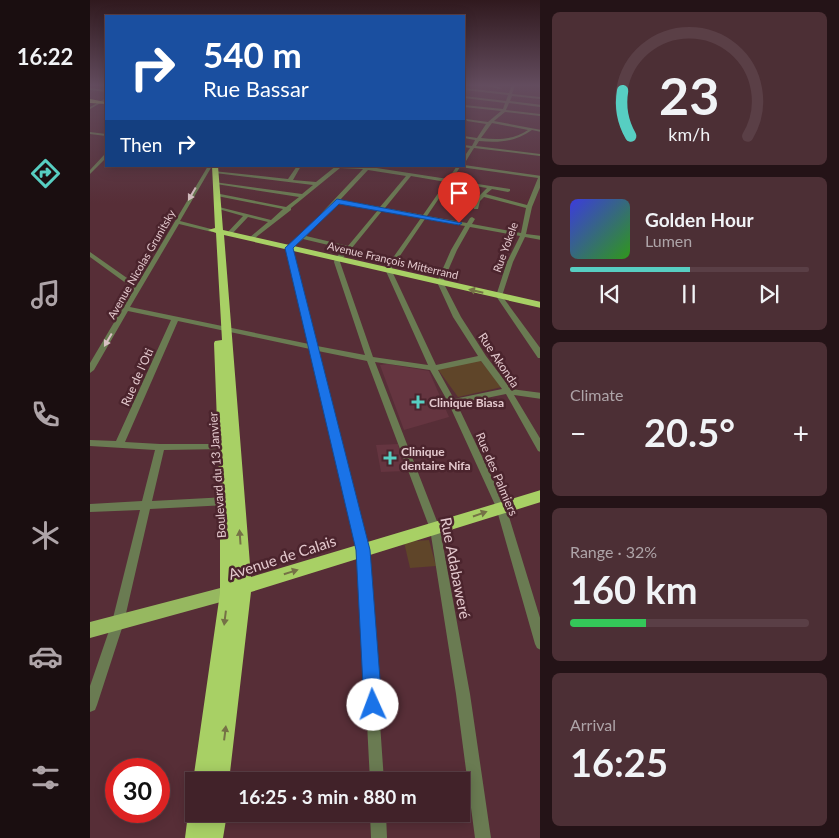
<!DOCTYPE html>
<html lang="en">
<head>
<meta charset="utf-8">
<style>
	body { margin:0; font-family:Lato,sans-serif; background:#4c2f35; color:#f1f3f6; height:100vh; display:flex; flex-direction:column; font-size:19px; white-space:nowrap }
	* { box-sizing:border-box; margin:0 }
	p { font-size:16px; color:#aea4a8 }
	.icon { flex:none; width:28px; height:28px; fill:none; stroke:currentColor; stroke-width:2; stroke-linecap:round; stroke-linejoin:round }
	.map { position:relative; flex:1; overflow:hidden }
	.panel { display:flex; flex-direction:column; gap:12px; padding:12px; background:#241317; width:299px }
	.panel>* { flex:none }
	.guide { position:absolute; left:15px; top:15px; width:360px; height:152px; border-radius:0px; box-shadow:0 2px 12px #0003,0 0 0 1px #5a3f46; background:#1a4fa0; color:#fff; overflow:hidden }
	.speed { position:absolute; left:15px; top:758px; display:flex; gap:10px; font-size:25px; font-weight:700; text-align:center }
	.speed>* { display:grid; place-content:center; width:65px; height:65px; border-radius:50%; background:#412229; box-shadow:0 2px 12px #0003,0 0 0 1px #5a3f46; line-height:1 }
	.speed .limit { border:8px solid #d22; background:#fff; color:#111 }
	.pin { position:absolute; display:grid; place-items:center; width:42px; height:42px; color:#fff; margin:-51px -21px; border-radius:50% 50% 50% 0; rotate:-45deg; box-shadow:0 0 5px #0007 }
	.pin .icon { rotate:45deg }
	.me { position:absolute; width:55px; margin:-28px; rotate:358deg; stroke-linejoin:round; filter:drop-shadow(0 0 4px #0008) }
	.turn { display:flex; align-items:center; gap:18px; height:105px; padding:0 15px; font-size:22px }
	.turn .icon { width:65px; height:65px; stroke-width:2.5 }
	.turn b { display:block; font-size:35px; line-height:42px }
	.then { display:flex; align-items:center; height:48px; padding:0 15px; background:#0003; gap:10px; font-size:19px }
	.big { font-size:38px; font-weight:700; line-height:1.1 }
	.panel .card { flex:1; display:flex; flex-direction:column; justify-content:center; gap:8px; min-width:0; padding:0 18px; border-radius:8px; background:#4c2f35 }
	.panel .dial { align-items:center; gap:0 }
	.dial svg { height:130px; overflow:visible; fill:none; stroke:#5a3f46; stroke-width:7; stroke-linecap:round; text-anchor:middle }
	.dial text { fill:#f1f3f6; stroke:none }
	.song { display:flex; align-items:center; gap:15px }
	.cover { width:60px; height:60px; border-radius:8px; background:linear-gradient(135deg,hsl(240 70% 55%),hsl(110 70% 35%)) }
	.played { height:5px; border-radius:2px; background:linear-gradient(90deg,#57cec2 50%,#5a3f46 50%) }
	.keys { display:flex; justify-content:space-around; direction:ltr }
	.heat { display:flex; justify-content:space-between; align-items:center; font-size:28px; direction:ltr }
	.charge { height:8px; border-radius:4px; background:linear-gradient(90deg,#34c759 32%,#5a3f46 0) }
	.trip { position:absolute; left:95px; top:772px; width:285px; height:50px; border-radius:0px; background:#412229; box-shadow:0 2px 12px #0003,0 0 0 1px #5a3f46; font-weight:700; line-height:50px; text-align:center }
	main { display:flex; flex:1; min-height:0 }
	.tab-bar { display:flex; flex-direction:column; width:90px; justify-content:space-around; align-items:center; background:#1a0e10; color:#aea4a8 }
	.tab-bar .icon { width:35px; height:35px }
	.tab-bar .current { color:#57cec2 }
	.tab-bar b { font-size:22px; color:#f1f3f6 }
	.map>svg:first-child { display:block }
	.built { fill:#653540 }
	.green { fill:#5f4529 }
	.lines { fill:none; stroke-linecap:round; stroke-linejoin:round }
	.minor { fill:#6a7b52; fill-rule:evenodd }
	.major { fill:#96b860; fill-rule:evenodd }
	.highway { fill:#a8d065; fill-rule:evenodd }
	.oneway { fill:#d8c1c2 }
	.oneway2 { fill:#757146 }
	.route { fill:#1a73e8; stroke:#114b97 }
	.poi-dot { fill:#57cec2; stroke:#4b242d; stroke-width:2 }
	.labels { text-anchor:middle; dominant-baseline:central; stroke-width:5; stroke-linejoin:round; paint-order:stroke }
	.far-street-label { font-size:11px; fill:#e4c9ce; stroke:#4b242d }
	.street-label { font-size:12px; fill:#e4c9ce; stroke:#4b242d }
	.poi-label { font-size:12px; font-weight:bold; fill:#e4c9ce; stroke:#4b242d; text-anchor:start }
	.near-street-label { font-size:15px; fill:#e4c9ce; stroke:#4b242d }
</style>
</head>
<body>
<main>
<nav class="tab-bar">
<b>16:22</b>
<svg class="icon current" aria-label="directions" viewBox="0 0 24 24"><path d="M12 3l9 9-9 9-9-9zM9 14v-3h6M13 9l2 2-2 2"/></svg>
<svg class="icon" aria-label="music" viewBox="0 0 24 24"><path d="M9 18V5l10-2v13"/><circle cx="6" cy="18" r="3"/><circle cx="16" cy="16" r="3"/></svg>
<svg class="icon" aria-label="phone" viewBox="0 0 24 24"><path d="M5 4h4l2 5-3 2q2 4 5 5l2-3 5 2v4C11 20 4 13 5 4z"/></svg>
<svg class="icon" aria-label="climate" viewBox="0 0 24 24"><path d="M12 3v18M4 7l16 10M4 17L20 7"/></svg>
<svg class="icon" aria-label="car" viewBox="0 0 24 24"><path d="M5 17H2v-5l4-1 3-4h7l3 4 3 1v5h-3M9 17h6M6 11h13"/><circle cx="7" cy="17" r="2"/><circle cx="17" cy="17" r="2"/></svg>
<svg class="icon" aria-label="filters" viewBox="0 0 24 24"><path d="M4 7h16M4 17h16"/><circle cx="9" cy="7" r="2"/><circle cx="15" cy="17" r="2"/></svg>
</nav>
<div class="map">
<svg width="451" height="838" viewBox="0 0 451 838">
	<rect width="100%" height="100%" fill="#572e37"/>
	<path class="built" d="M298,364l41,7 20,46 -45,13 -24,-65z
		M308,444l6,27 -23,1 -5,-27z"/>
	<path class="green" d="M389,359l23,28 -44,10 -21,-29z
		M339,540l7,26 -26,2 -6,-26z"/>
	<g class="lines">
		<path class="minor" d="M392,85h9l11,3 -2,1z
			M422,85h3l-3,9 29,3v2l-29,-3 -2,5 31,4v2l-32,-4 -3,7 35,4v2l-36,-4 -11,9 47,9v2l-9,-2c-17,12 -33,13 -53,11l-3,5 65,8v2l-67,-8 -8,13h-2v-4l6,-9 -6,-1v-2l8,1 3,-6 -11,-2v-2l13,2 9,-14 -19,-3 -1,-2 22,3 13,-11 -37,-4v-2l39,4 2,-6 -41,-5v-2l42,5 2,-6 -44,-5v-2l45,5zM402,123l36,7c-15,10 -30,10 -47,8z
			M451,85v2l-8,-2z
			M0,88l16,2v2l-16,-2z
			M16,98v2l-16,9v-2z
			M0,132l16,2v2l-16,-2z
			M14,155h2v3l-16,16v-4z
			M374,165l77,11v9l-9,22 -6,27 15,2v4l-16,-3 -12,25 -11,34 39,53v9h-3l-42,-62 11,-34 13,-26 -50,-9 -13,23 -14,32 18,35 25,39 25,33 30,4v6l-27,-4 27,45v12l-3,-1 -32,-57 -49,10 49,103 35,114v29l-4,-2 -2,-4 -39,-137 -48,-105 -18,-32 -55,-8 65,167 30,165 21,144h-16l-19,-144 -26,-165 -63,-168 -49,-10 50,199 16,231h-14l-12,-231 -48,-201 -132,-28 -53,121 35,2h67l2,2 -2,2 -3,1 -60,1 -12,51 75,-4 4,1 1,3 -1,3 -4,1 -77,4 -26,113 -27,83 -2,5 -5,2v-26l22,-64 28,-112 -50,2v-8l52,-3 13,-51 -65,-4v-6l26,1 55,-121 -43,-9 -34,59 -4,3v-10l32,-54v-1l2,-2 10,-17 -44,-32v-5l47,33 71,-119h4l-32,55 35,9 -3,2 -33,-8 -49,83 179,37 -23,-96 14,-12 63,-67 -23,-1 -49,40v2l-40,31 -3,-2 1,-1 19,-16 -20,-5 -17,18h-4v-2l16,-17 -28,-8v-2l56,14 12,-11 -66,-13 -3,-2 1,-1 71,14 13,-10 -83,-13 -2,-1v-1l88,12 11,-9 -98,-12h-2v-2l75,8 9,-13h4l-8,14 23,2 20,-16h35l-1,1 78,12 9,-13h7zM370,167l78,11 -11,27 -41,-11 6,-5 16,3 2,-1v-2l-58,-9zM278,170l38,6 -26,31 -40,-7zM321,176l35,6 -23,33 -38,-7zM360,182l37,6 -13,13v8h4l2,-8 4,-4 42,11 -5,25 -49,-9 3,-5 -3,-2 -2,1 -3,5 -40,-7zM247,203l41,7 -30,36 -42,-10zM292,211l39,7 -36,51 43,96 -55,-8 -33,-95v-2l7,-6zM335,219l40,7 -14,24 -14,32 16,35 25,39 -42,9 -45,-96zM213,239l42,10 -10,9 -1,4 31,93 -48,-9 -25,-98zM391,361l21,28 -48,10 -16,-29z
			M280,814h16l1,24h-16z"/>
		<path class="major" d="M138,586l5,2 2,5 -2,5 -5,2 -138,38v-16z"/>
		<path class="highway" d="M0,99l16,3v2l-16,-1z
			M122,166h6l5,64 318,72v6l-317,-73 27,342 290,-87v12l-290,90 -22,189h-35v3l-1,-3 27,-188v-92l-6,-158 1,-2 7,-1 -6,-107 -8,-3 7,-2z
			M104,805v9h33l-4,24h-38l3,-24z"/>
	</g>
	<defs><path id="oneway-solid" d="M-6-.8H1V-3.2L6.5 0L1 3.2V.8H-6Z" transform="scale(1.25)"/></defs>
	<g class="oneway">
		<use href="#oneway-solid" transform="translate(102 194) rotate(120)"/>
		<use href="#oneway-solid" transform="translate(18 340) rotate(120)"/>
	</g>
	<g class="oneway2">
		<use href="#oneway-solid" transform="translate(386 291) rotate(-167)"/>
		<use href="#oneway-solid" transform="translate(390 514) rotate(-19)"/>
		<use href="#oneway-solid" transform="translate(150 537) rotate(-94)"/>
		<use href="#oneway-solid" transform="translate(201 572) rotate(-17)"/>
		<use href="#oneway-solid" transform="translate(135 618) rotate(97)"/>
		<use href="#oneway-solid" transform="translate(135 733) rotate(-83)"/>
	</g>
	<linearGradient id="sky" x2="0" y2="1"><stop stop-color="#30191e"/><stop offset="0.42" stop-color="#634c5e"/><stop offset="1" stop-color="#634c5e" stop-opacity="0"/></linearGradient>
	<rect width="451" height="203" fill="url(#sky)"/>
	<path class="route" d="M247,199l125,24 -3,2 -120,-21 -46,44 77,302 12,155 -3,6 -6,2 -6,-2 -3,-6 -8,-155 -71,-302z"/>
	<g class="poi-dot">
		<path d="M325.5 394.5h5v5h5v5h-5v5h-5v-5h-5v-5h5z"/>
		<path d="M297.5 450.5h5v5h5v5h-5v5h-5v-5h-5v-5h5z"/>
	</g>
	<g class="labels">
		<g class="far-street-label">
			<text transform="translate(415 247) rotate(-70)">Rue Yokele</text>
			<text transform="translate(303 260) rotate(13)">Avenue François Mitterrand</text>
			<text transform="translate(51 264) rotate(-60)">Avenue Nicolas Grunitsky</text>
		</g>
		<g class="street-label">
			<text transform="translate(409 360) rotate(56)">Rue Akonda</text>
			<text transform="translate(47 377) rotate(-66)">Rue de l'Oti</text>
			<text transform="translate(407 474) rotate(67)">Rue des Palmiers</text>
			<text transform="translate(127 475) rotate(-94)">Boulevard du 13 Janvier</text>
		</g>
		<g class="poi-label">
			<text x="339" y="402">Clinique Biasa</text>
			<text x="311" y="451">Clinique<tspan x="311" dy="14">dentaire Nifa</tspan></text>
		</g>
		<g class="near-street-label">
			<text transform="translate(192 557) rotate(-18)">Avenue de Calais</text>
			<text transform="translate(366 568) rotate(79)">Rue Adabaweré</text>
		</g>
	</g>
</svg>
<div class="speed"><div class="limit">30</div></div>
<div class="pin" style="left:369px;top:223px;background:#d93025"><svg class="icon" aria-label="arrive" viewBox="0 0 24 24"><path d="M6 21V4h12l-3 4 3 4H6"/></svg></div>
<svg class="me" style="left:283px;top:705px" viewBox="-20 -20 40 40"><circle r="19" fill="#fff"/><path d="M0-13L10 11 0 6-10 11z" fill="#1a73e8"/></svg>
<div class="trip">16:25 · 3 min · 880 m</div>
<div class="guide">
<div class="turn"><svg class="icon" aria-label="right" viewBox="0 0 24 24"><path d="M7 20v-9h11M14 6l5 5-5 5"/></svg><div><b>540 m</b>Rue Bassar</div></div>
<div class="then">Then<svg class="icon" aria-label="right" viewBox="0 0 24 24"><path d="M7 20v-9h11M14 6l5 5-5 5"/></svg></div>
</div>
</div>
<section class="panel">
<div class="card dial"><svg viewBox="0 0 100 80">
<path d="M14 69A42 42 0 1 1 86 69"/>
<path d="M14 69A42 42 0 0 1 9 41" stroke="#57cec2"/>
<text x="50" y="56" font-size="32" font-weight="700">23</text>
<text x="50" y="72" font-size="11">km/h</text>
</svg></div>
<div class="card">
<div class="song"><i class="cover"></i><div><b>Golden Hour</b><p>Lumen</p></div></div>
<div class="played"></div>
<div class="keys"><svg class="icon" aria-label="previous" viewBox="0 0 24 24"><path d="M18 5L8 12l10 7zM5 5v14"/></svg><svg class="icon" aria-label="pause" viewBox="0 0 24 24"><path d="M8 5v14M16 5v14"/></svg><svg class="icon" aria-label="next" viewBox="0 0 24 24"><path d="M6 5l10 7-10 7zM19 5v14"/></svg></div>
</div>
<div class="card"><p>Climate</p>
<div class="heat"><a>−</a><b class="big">20.5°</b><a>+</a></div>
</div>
<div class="card"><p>Range · 32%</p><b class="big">160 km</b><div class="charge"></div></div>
<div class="card"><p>Arrival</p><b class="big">16:25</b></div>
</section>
</main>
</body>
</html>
